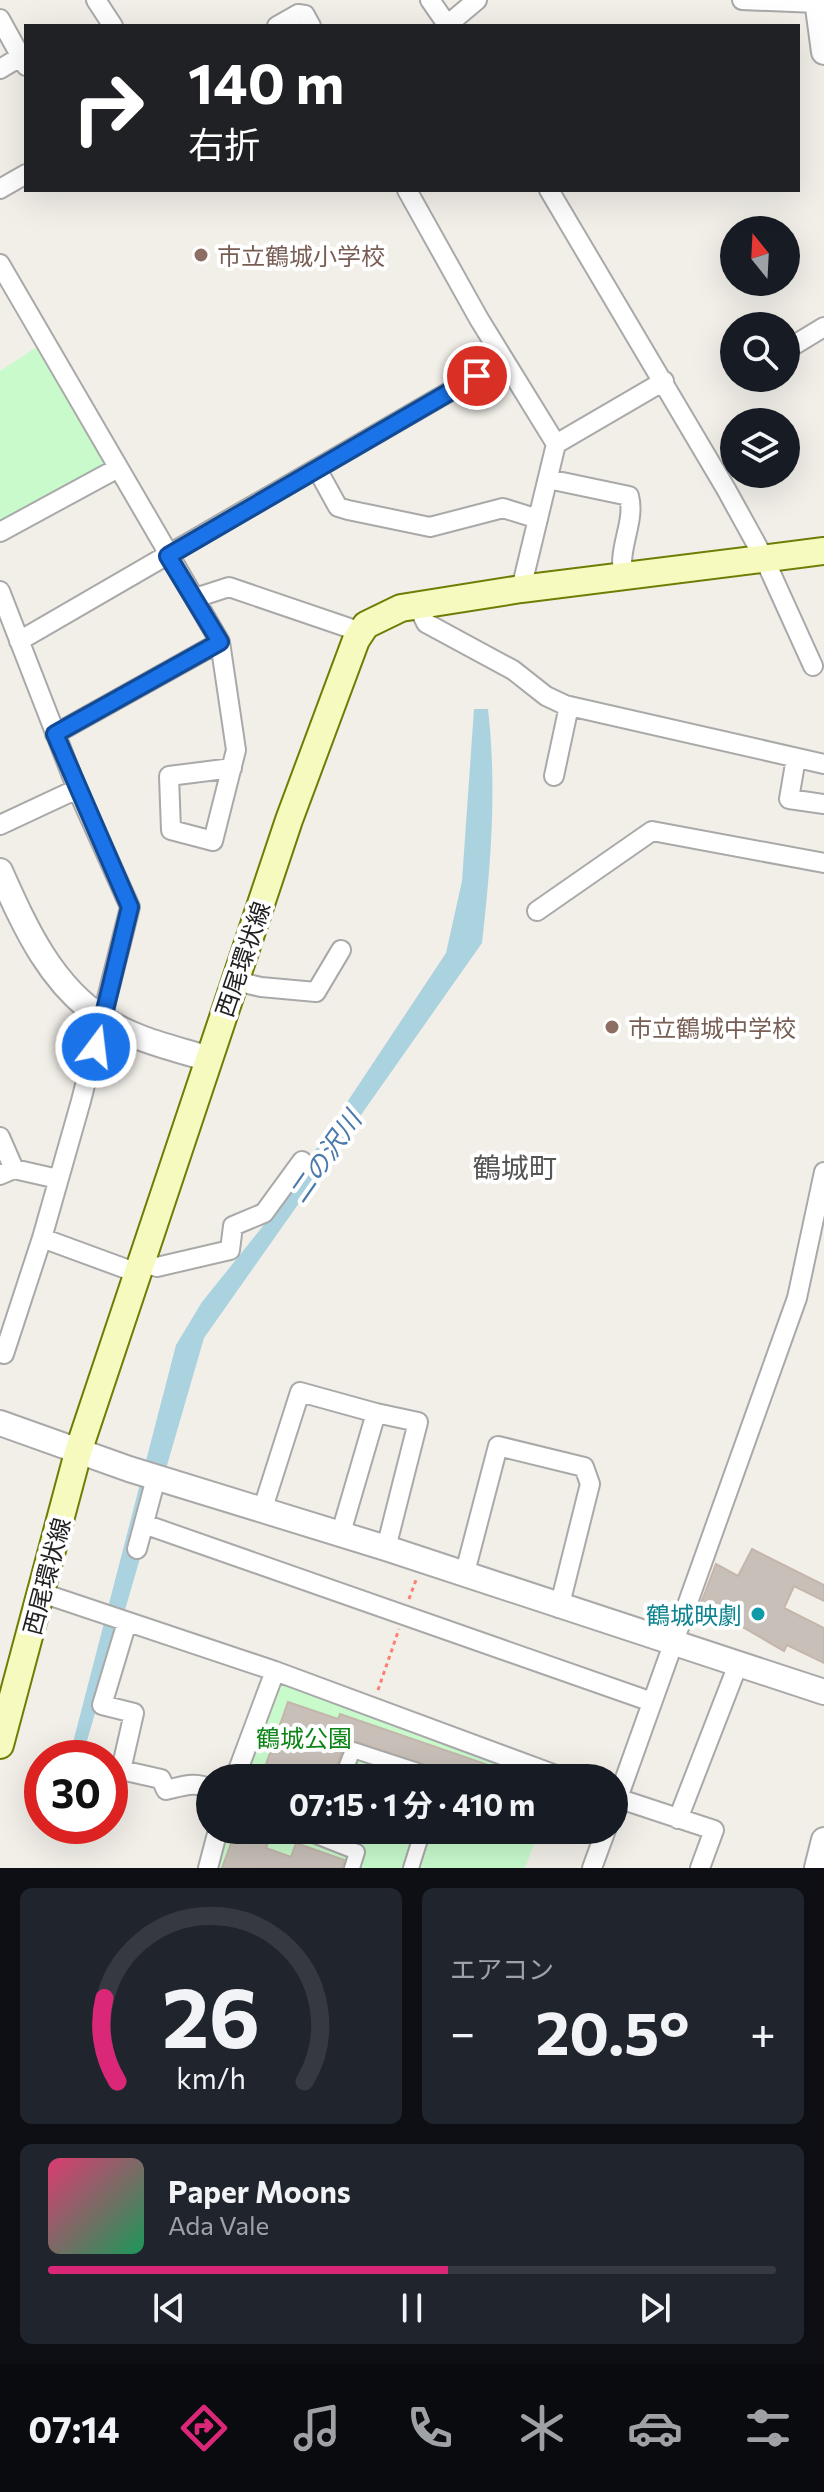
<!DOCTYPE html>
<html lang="ja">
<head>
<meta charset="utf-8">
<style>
	body { margin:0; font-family:Commissioner,"Noto Sans JP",sans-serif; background:#20242c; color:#f1f3f6; height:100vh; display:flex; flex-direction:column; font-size:30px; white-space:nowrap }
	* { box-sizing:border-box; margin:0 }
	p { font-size:26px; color:#9ea1a6 }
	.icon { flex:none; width:44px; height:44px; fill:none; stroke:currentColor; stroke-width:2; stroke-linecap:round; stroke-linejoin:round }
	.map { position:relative; height:1868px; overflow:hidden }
	.panel { display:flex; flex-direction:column; gap:20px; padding:20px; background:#0d0f14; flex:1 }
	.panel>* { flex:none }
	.top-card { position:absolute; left:24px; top:24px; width:776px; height:168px; border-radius:0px; box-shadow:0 8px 32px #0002; background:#202124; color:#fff; overflow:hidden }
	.needle { width:52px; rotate:342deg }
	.buttons { position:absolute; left:720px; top:216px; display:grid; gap:16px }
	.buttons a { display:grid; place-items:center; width:80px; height:80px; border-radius:50%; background:#171b24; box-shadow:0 8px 32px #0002; font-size:40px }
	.speed { position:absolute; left:24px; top:1740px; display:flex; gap:16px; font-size:40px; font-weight:700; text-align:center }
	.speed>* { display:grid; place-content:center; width:104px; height:104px; border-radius:50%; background:#171b24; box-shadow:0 8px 32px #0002; line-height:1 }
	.speed .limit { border:12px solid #d22; background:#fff; color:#111 }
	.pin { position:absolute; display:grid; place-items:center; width:68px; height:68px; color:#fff; margin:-34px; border:4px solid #fff; border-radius:50%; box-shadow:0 2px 8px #0007 }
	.me { position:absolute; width:88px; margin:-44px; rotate:15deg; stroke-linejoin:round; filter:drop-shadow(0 0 6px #0008) }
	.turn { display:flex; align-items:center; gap:28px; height:168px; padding:0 32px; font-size:36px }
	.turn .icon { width:104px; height:104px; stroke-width:2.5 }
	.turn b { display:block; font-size:56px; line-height:68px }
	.big { font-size:60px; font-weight:700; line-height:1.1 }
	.panel .widget { flex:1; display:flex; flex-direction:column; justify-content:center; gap:12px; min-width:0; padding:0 28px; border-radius:12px; background:#20242c }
	.panel .dial { align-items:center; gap:0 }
	.dial svg { height:208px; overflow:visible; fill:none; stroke:#363941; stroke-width:7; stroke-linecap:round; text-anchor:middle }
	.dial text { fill:#f1f3f6; stroke:none }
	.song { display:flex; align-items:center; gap:24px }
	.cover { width:96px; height:96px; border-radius:12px; background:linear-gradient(135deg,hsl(340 70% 55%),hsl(150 70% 35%)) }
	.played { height:8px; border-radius:4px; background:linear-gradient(90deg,#db2777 55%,#363941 55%) }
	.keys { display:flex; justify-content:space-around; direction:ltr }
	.heat { display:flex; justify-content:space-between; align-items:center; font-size:44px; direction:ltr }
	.panel .tiles { flex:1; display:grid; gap:20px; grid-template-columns:1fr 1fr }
	.widget:last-child { grid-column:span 2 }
	.trip { position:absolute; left:196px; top:1764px; width:432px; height:80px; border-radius:40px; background:#171b24; box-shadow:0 8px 32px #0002; font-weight:700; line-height:80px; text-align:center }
	.dock { display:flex; height:128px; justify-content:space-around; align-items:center; background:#090b0e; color:#9ea1a6 }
	.dock .icon { width:56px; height:56px }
	.dock .current { color:#db2777 }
	.dock b { font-size:36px; color:#f1f3f6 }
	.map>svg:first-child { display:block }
	.park { fill:#c8facc }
	.water { fill:#aad3df }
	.building { fill:#c7bfb8; stroke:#c4b6ab; stroke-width:2 }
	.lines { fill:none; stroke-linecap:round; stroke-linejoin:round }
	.pedestrian-casing { stroke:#a9a9a9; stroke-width:18 }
	.minor-casing { stroke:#a9a9a9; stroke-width:22 }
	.tertiary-casing { stroke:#a9a9a9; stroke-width:28 }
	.secondary-casing { stroke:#707d05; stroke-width:30 }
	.path { stroke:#fa8072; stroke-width:3; stroke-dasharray:4 4; stroke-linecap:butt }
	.pedestrian { stroke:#fff; stroke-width:14 }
	.minor { stroke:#fff; stroke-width:18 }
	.tertiary { stroke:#fff; stroke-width:24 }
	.secondary { stroke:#f7fabf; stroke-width:26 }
	.route-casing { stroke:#114b97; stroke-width:20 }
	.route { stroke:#1a73e8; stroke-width:14 }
	.education-dot { fill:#8d6e63; stroke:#fff; stroke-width:3 }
	.culture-dot { fill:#0f9aa8; stroke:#fff; stroke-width:3 }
	.labels { text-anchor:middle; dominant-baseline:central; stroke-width:8; stroke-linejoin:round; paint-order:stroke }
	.education-label { font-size:24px; fill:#785e54; stroke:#fff; text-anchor:start }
	.street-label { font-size:24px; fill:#222; stroke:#fff }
	.culture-label { font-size:24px; fill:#0d838f; stroke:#fff; text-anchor:end }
	.park-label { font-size:24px; fill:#0c8416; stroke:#fff }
	.water-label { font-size:26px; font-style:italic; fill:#4a7aab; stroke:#fff }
	.quarter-label { font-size:28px; fill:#555; stroke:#fff }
</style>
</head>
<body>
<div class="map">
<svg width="824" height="1868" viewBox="0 0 824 1868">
	<rect width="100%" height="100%" fill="#f2efe9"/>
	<path class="park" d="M43,343l70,119 -113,59v-150z
		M277,1682l265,96h-296z
		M229,1830h310l-14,38h-308z"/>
	<path class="water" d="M474,709h14c9,79 3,155 -6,234l-278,395 -122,420h-13l107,-413 26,-43 73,-91 171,-258 16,-72z"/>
	<path class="building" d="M752,1549l72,36v16l-30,-15 -10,22 40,20v35l-37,-18 -3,6 -83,-48 15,-39 22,12z
		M288,1702l50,17 2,-5 186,64h-63l-111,-38 -8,6 -12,32h-66l2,-7 -4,-1z
		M236,1830h37l-7,18 25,9 5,-14 48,17 -2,8h-120z"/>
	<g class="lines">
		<g class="pedestrian-casing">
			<path id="pedestrian" d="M342,1778l11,-28 86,28
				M301,1830l56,22 -5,16
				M411,1868l12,-38"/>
		</g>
		<g class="minor-casing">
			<path id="minor" d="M96,0l17,26
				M430,0l18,26
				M742,0l75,3
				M0,19l26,47
				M277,26l21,-12 7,1 6,11
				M446,26l31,-26
				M0,69l20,-12
				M0,189l26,-15
				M407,190l72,129 77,125 -35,145
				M549,190l177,299 38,69 49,108
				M0,264l220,378 16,108 -23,91 -42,-11 -2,-54 63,-8
				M786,350l38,-23
				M556,444l108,-63
				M317,469l21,38 10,3 82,17 73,-19 35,11
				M548,479l81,17c7,27 -13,53 -5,82
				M0,532l118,-64
				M0,591l77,198 53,118 -49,194 -39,137 -38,116 -4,-2
				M195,598l34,-11 132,45
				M418,606l8,17 87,47 33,26 19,9 259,59
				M19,641l485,-281
				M55,734l165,-92
				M796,758l-7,41 35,5
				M554,776l15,-70
				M0,825l77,-36
				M537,911l115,-80 172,32
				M235,981l26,6 55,5 25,-42
				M0,1137l14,32
				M0,1175l14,-6 44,10
				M42,1238l98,36
				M143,1263l14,4 73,-17 3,-24 31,-13 38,-52
				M376,1413l42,9 -32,126
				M262,1511l38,-119 76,21 -36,123
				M144,1524l508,178
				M137,1549l19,-71
				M464,1576l34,-130 86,21 6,17 -31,124
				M42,1593l233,78 289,107
				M127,1622l-25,83 32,8 -13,57 40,9 5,11c14,-3 32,-10 44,0
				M235,1778l40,-107
				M614,1797l100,33 -14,38
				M614,1809l183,-511 27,-126
				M678,1819l59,-152
				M208,1868l10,-38
				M592,1868l14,-38"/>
		</g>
		<g class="tertiary-casing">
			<path id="tertiary" d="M817,0l7,52
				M0,871c25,56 51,115 105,149 30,20 69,28 104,39
				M0,1423l129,46 257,79 438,144
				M817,1868l7,-28"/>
		</g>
		<g class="secondary-casing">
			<path id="secondary" d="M0,1745l79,-296 210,-629 67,-180 10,-15 35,-17 120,-19 303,-38"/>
		</g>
		<path class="path" d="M409,1599l7,-19
			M378,1690l21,-61"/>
		<use href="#pedestrian" class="pedestrian"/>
		<use href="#minor" class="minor"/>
		<use href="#tertiary" class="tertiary"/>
		<use href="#secondary" class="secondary"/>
	</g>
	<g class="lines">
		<g class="route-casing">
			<path id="route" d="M96,1047l34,-140 -75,-173 165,-92 -52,-86 309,-180"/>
		</g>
		<use href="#route" class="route"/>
	</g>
	<g class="education-dot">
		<circle cx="201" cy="255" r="8"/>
		<circle cx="612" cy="1027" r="8"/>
	</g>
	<circle class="culture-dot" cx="758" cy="1614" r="8"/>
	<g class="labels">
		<g class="education-label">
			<text x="217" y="255">市立鶴城小学校</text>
			<text x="628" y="1027">市立鶴城中学校</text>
		</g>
		<g class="street-label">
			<text transform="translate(242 959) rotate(-71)">西尾環状線</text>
			<text transform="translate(46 1576) rotate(-75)">西尾環状線</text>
		</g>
		<g class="culture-label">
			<text x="742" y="1614">鶴城映劇</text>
		</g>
		<g class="park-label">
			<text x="304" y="1737">鶴城公園</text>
		</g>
		<g class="water-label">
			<text transform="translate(324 1156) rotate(-55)">二の沢川</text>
		</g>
		<g class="quarter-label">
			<text x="515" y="1167">鶴城町</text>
		</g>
	</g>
</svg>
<div class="buttons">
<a><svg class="needle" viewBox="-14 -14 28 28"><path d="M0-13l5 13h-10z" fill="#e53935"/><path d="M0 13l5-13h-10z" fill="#9ea1a6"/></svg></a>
<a><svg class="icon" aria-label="search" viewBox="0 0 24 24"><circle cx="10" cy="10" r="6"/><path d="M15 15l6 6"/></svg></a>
<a><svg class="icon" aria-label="layers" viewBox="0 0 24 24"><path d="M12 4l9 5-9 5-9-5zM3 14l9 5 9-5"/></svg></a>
</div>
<div class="speed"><div class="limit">30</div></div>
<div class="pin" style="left:477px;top:376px;background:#d93025"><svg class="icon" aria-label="arrive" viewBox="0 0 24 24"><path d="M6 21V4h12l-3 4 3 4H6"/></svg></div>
<svg class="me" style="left:96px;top:1047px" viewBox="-20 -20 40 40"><circle r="17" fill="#1a73e8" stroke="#fff" stroke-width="3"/><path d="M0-11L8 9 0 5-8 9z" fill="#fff"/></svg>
<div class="trip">07:15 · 1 分 · 410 m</div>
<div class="top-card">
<div class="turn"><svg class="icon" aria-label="right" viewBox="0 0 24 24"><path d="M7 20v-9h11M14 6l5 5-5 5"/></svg><div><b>140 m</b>右折</div></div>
</div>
</div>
<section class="panel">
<div class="tiles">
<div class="widget dial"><svg viewBox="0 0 100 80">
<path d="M14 69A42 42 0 1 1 86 69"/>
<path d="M14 69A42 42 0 0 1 9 37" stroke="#db2777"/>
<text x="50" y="56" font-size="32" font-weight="700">26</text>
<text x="50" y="72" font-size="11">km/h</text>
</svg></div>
<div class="widget"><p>エアコン</p>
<div class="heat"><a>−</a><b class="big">20.5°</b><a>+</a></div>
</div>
<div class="widget">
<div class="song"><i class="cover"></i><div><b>Paper Moons</b><p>Ada Vale</p></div></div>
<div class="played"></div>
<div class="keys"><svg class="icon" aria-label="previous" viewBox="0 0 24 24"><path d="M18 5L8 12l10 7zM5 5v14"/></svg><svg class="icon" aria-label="pause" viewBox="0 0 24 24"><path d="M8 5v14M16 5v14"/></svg><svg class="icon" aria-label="next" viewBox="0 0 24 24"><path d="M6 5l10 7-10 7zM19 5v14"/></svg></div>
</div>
</div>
</section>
<nav class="dock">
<b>07:14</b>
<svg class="icon current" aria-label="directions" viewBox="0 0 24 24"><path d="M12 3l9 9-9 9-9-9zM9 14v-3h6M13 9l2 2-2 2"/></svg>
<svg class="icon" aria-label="music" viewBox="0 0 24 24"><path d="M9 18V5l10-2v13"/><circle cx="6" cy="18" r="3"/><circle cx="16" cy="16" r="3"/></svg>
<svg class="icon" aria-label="phone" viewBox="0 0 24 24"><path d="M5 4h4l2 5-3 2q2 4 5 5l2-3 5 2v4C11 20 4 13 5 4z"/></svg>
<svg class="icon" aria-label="climate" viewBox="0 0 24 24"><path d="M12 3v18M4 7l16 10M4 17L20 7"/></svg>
<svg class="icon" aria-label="car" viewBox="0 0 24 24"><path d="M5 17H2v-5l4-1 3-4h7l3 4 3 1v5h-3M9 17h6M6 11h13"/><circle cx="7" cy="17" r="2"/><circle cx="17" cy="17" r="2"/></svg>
<svg class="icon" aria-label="filters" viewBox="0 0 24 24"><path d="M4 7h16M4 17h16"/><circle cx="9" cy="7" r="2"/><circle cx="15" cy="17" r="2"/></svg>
</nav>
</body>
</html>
